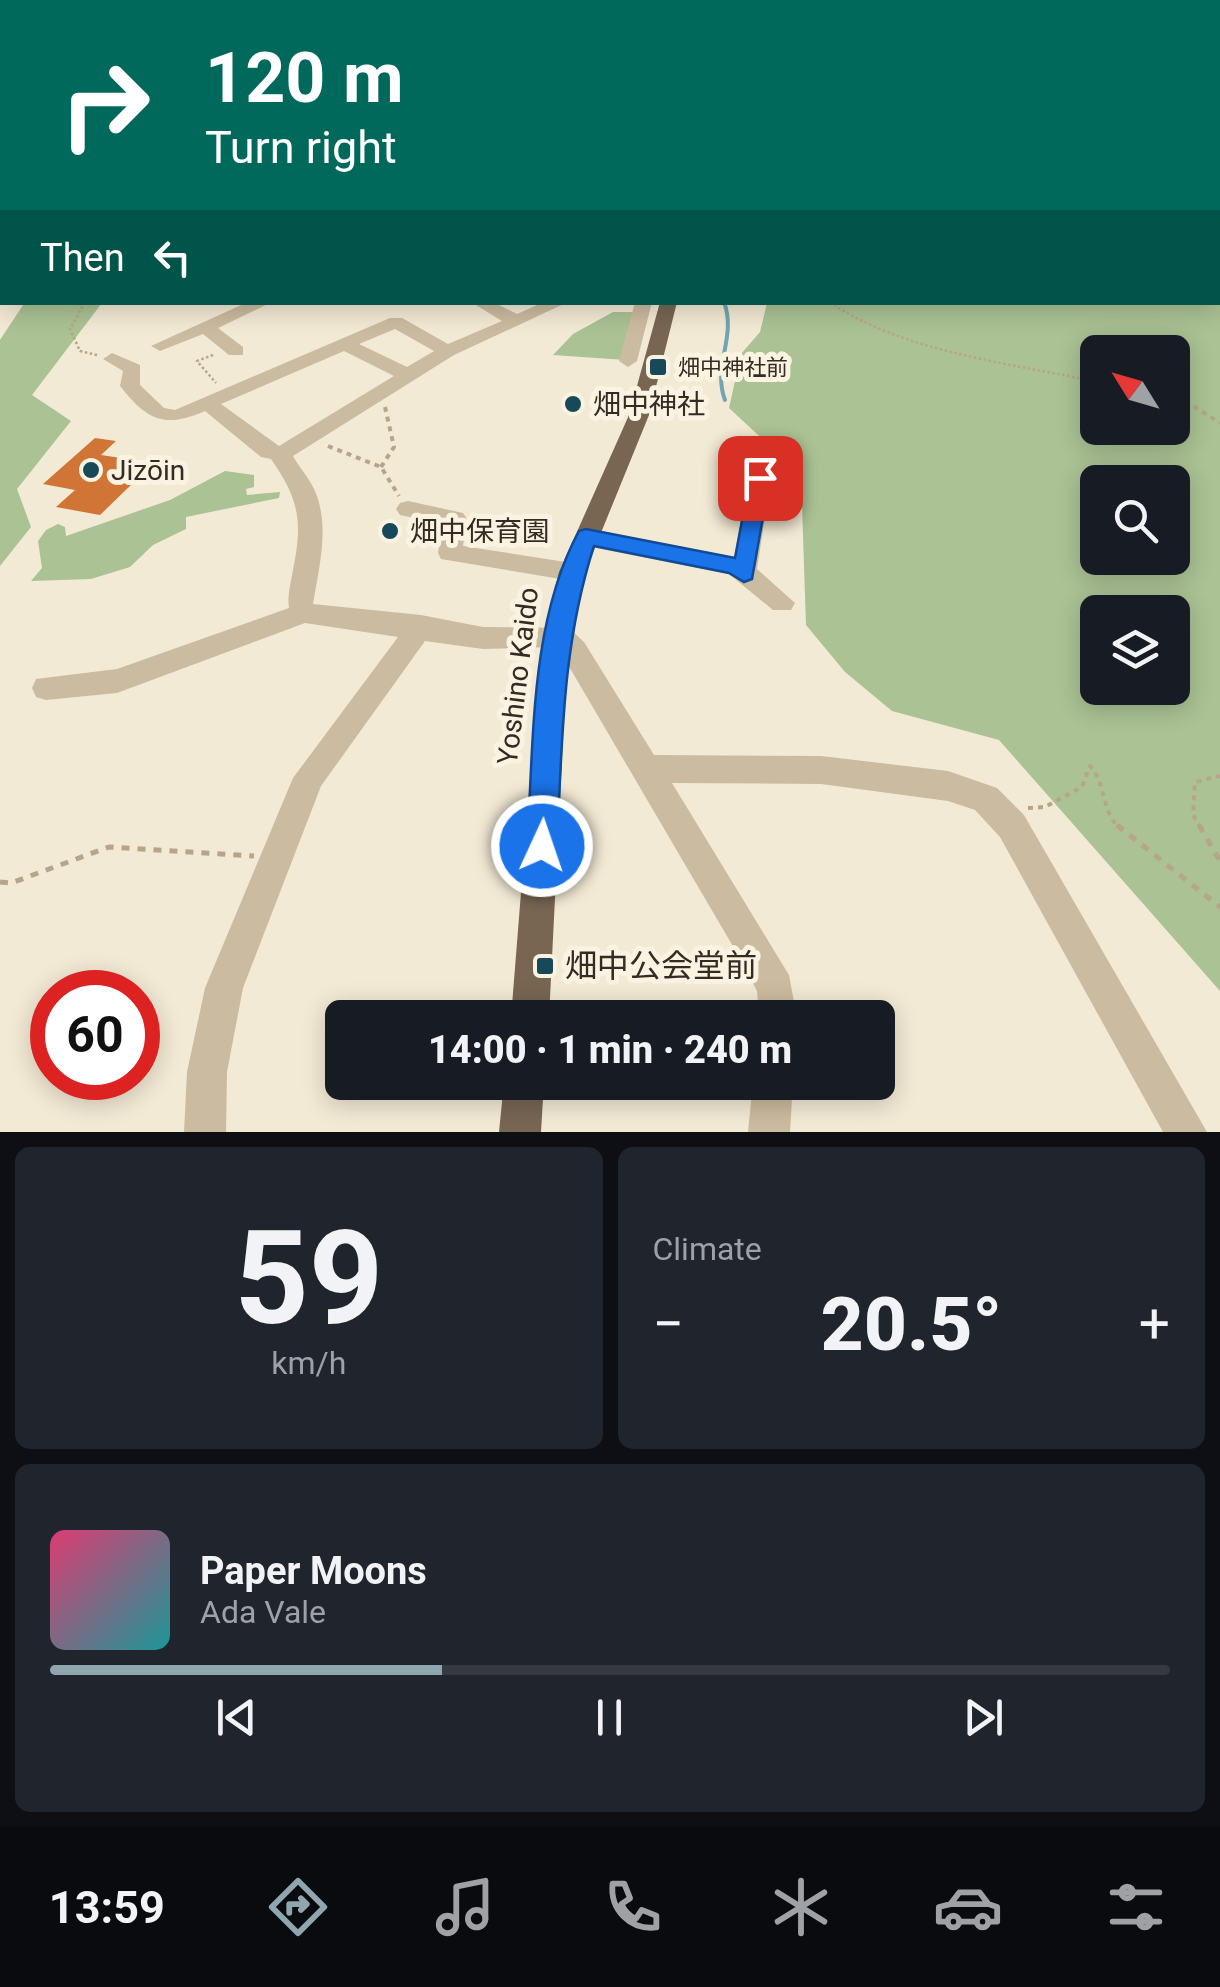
<!DOCTYPE html>
<html lang="en">
<head>
<meta charset="utf-8">
<style>
	body { margin:0; font-family:Roboto,"Noto Sans JP",sans-serif; background:#20242c; color:#f1f3f6; height:100vh; display:flex; flex-direction:column; font-size:38px; white-space:nowrap }
	* { box-sizing:border-box; margin:0 }
	p { font-size:32px; color:#9ea1a6 }
	.icon { flex:none; width:55px; height:55px; fill:none; stroke:currentColor; stroke-width:2; stroke-linecap:round; stroke-linejoin:round }
	.map { position:relative; height:1132px; overflow:hidden }
	.panel { display:flex; flex-direction:column; gap:15px; padding:15px; background:#0d0f14; flex:1 }
	.panel>* { flex:none }
	.banner { position:absolute; left:0px; top:0px; width:1220px; height:305px; box-shadow:0 5px 25px #0003; background:#00695c; color:#fff; overflow:hidden }
	.needle { width:65px; rotate:307deg }
	.buttons { position:absolute; left:1080px; top:335px; display:grid; gap:20px }
	.buttons a { display:grid; place-items:center; width:110px; height:110px; border-radius:15px; background:#171b24; box-shadow:0 5px 25px #0003; font-size:50px }
	.speed { position:absolute; left:30px; top:970px; display:flex; gap:20px; font-size:50px; font-weight:700; text-align:center }
	.speed>* { display:grid; place-content:center; width:130px; height:130px; border-radius:50%; background:#171b24; box-shadow:0 5px 25px #0003; line-height:1 }
	.speed .limit { border:15px solid #d22; background:#fff; color:#111 }
	.pin { position:absolute; display:grid; place-items:center; width:85px; height:85px; color:#fff; margin:-42px; border-radius:20px; box-shadow:0 5px 15px #0006 }
	.me { position:absolute; width:110px; margin:-55px; rotate:3deg; stroke-linejoin:round; filter:drop-shadow(0 0 8px #0008) }
	.turn { display:flex; align-items:center; gap:35px; height:210px; padding:0 40px; font-size:45px }
	.turn .icon { width:130px; height:130px; stroke-width:2.5 }
	.turn b { display:block; font-size:70px; line-height:85px }
	.then { display:flex; align-items:center; height:95px; padding:0 40px; background:#0003; gap:20px; font-size:38px }
	.big { font-size:75px; font-weight:800; line-height:1.1 }
	.panel .tile { flex:1; display:flex; flex-direction:column; justify-content:center; gap:15px; min-width:0; padding:0 35px; border-radius:15px; background:#20242c }
	.panel .dial { align-items:center; gap:0 }
	.dial b { font-size:130px; line-height:1 }
	.song { display:flex; align-items:center; gap:30px }
	.cover { width:120px; height:120px; border-radius:15px; background:linear-gradient(135deg,hsl(340 70% 55%),hsl(180 70% 35%)) }
	.played { height:10px; border-radius:5px; background:linear-gradient(90deg,#8fa6af 35%,#363941 35%) }
	.keys { display:flex; justify-content:space-around; direction:ltr }
	.heat { display:flex; justify-content:space-between; align-items:center; font-size:55px; direction:ltr }
	.panel .tiles { flex:1; display:grid; gap:15px; grid-template-columns:1fr 1fr }
	.tile:last-child { grid-column:span 2 }
	.trip { position:absolute; left:325px; top:1000px; width:570px; height:100px; border-radius:15px; background:#171b24; box-shadow:0 5px 25px #0003; font-weight:800; line-height:100px; text-align:center }
	.dock { display:flex; height:160px; justify-content:space-around; align-items:center; background:#090b0e; color:#9ea1a6 }
	.dock .icon { width:70px; height:70px }
	.dock .active { color:#8fa6af }
	.dock b { font-size:45px; color:#f1f3f6 }
	.map>svg:first-child { display:block }
	.green { fill:#abc294; fill-rule:evenodd }
	.lines { fill:none; stroke-linecap:round; stroke-linejoin:round }
	.stream { stroke:#72a4b2; stroke-width:4 }
	.building { fill:#d07535 }
	.path-far2 { stroke:#b7a58a; stroke-width:2.5; stroke-dasharray:2.5 2.5; stroke-linecap:butt }
	.path-far1 { stroke:#b7a58a; stroke-width:4; stroke-dasharray:5 5; stroke-linecap:butt }
	.path { stroke:#b7a58a; stroke-width:5; stroke-dasharray:8 8; stroke-linecap:butt }
	.minor { fill:#cbbba0; fill-rule:evenodd }
	.major { fill:#786653; fill-rule:evenodd }
	.route { fill:#1a73e8; stroke:#114b97; stroke-width:2.5 }
	.poi-dot { fill:#174959; stroke:#faf3e1; stroke-width:4 }
	.labels { text-anchor:middle; dominant-baseline:central; stroke-width:10; stroke-linejoin:round; paint-order:stroke }
	.far-poi-label { font-size:22px; fill:#342c24; stroke:#faf3e1; text-anchor:start }
	.poi-label { font-size:28px; fill:#342c24; stroke:#faf3e1; text-anchor:start }
	.street-label { font-size:28px; fill:#342c24; stroke:#faf3e1 }
	.near-poi-label { font-size:32px; fill:#342c24; stroke:#faf3e1; text-anchor:start }
</style>
</head>
<body>
<div class="map">
<svg width="1220" height="1132" viewBox="0 0 1220 1132">
	<rect width="100%" height="100%" fill="#f3ead5"/>
	<path class="green" d="M1218,212h2v779l-221,-251 -107,-29 -47,-39 -39,-47 -5,-150 -72,-67 12,-54 19,-22 7,-29 451,-1zM1172,352v76h-74v-76zM1172,482v76h-74v-76zM1172,612v76h-74v-76z
		M25,302l77,1 -70,92 39,26 -54,68 14,38 -31,39v-226z
		M613,312h27l-14,48 -73,-5 20,-21z
		M225,471l29,4v12l-8,2 1,6 33,-3 -1,6 -93,19v12l-33,16 -23,22 -39,12 -60,2 11,-13 -4,-27 8,-11 12,-6 7,3 1,9 104,-36z"/>
	<g class="lines">
		<path class="stream" d="M724,302c13,35 -12,64 1,98"/>
	</g>
	<path class="building" d="M95,438l21,3 -15,14 33,5 -20,19 19,4 -33,32 -44,-8 19,-17 -32,-6z"/>
	<g class="lines">
		<path class="path-far2" d="M85,302l-15,27 10,22 17,4
			M830,302c71,50 184,62 268,80
			M213,355l-16,6 19,22
			M1172,401l12,3"/>
		<path class="path-far1" d="M1174,402l21,5 25,16
			M328,446l53,21 18,29
			M381,467l13,-20 -9,-40
			M1028,808l17,-1 37,-20 8,-21c17,18 11,47 30,62
			M1201,828l-8,-13 2,-33 25,-6"/>
		<path class="path" d="M1117,825l103,82
			M1199,825l21,36
			M0,882l11,1 98,-36 145,9"/>
		<path class="minor" d="M248,302h24l-54,26 25,19v8h-14l-26,-21 -43,17 -9,-5z
			M471,302h22l24,12 27,-12h24l-114,53 -161,101c6,11 16,22 22,35 15,35 4,77 -2,113l108,11 62,12 86,1 15,14 70,113 167,1 127,15 49,17 27,27 183,317h-44l-163,-295 -25,-27 -27,-9 -127,-17 -149,-1 117,192 8,43h-38l-2,-27 -16,-31 -177,-302 -11,-11 -70,2 -58,-8 -104,145 -78,202 -16,84 -1,60h-42l3,-60 18,-84 88,-210 105,-141 -93,-14 -188,70 -71,7 -10,-3 -4,-9 4,-9 81,-10 172,-61c-2,-12 2,-26 4,-38 10,-49 6,-71 -22,-111l-10,-2 -56,-46c-41,18 -58,9 -85,-25l3,-15 -20,-12 9,-6 28,12v20l24,23 11,2 215,-92h12l46,26 54,-23zM395,329l39,22 -27,16 -48,-23zM344,351l50,25 -115,70 -58,-42z
			M635,302h17l-15,59 -9,6 -9,-6z
			M760,471l11,7 -14,91 38,34 -4,7h-18l-44,-36 -143,-28 -12,-9 12,-9 148,29 15,-79z
			M408,501l55,12 4,6 -4,27 109,17 13,9 -13,9 -131,-22 -3,-6 4,-29 -42,-9 -4,-6 4,-6z
			M753,1082h40l-3,50h-42z"/>
		<path class="major" d="M660,302h17l-28,113 -64,157 -11,45 -8,62 -17,339h-38l27,-339 10,-62 11,-45 70,-157z
			M504,1082h40l-3,50h-42z"/>
	</g>
	<linearGradient id="sky" x2="0" y2="1"><stop stop-color="#79aed2"/><stop offset="0.48" stop-color="#faf6ec"/><stop offset="1" stop-color="#faf6ec" stop-opacity="0"/></linearGradient>
	<rect width="1220" height="303" fill="url(#sky)"/>
	<path class="route" d="M760,471l10,7 -18,101 -8,3 -15,-9 -135,-27c-32,98 -32,198 -37,300l-4,11 -11,4 -11,-4 -4,-11c7,-101 2,-223 52,-315l7,-2 149,29 15,-80z"/>
	<g class="poi-dot">
		<rect x="648" y="357" width="20" height="20" rx="5"/>
		<circle cx="573" cy="404" r="10"/>
		<circle cx="91" cy="470" r="10"/>
		<circle cx="390" cy="531" r="10"/>
		<rect x="535" y="956" width="20" height="20" rx="5"/>
	</g>
	<g class="labels">
		<g class="far-poi-label">
			<text x="678" y="367">畑中神社前</text>
		</g>
		<g class="poi-label">
			<text x="593" y="404">畑中神社</text>
			<text x="111" y="470">Jizōin</text>
			<text x="410" y="531">畑中保育園</text>
		</g>
		<g class="street-label">
			<text transform="translate(518 676) rotate(-83)">Yoshino Kaido</text>
		</g>
		<g class="near-poi-label">
			<text x="565" y="966">畑中公会堂前</text>
		</g>
	</g>
</svg>
<div class="buttons">
<a><svg class="needle" viewBox="-14 -14 28 28"><path d="M0-13l5 13h-10z" fill="#e53935"/><path d="M0 13l5-13h-10z" fill="#9ea1a6"/></svg></a>
<a><svg class="icon" aria-label="search" viewBox="0 0 24 24"><circle cx="10" cy="10" r="6"/><path d="M15 15l6 6"/></svg></a>
<a><svg class="icon" aria-label="layers" viewBox="0 0 24 24"><path d="M12 4l9 5-9 5-9-5zM3 14l9 5 9-5"/></svg></a>
</div>
<div class="speed"><div class="limit">60</div></div>
<div class="pin" style="left:760px;top:478px;background:#d93025"><svg class="icon" aria-label="arrive" viewBox="0 0 24 24"><path d="M6 21V4h12l-3 4 3 4H6"/></svg></div>
<svg class="me" style="left:542px;top:846px" viewBox="-20 -20 40 40"><circle r="17" fill="#1a73e8" stroke="#fff" stroke-width="3"/><path d="M0-11L8 9 0 5-8 9z" fill="#fff"/></svg>
<div class="trip">14:00 · 1 min · 240 m</div>
<div class="banner">
<div class="turn"><svg class="icon" aria-label="right" viewBox="0 0 24 24"><path d="M7 20v-9h11M14 6l5 5-5 5"/></svg><div><b>120 m</b>Turn right</div></div>
<div class="then">Then<svg class="icon" aria-label="left" viewBox="0 0 24 24"><path d="M17 20v-9H6M10 6l-5 5 5 5"/></svg></div>
</div>
</div>
<section class="panel">
<div class="tiles">
<div class="tile dial"><b>59</b><p>km/h</p></div>
<div class="tile"><p>Climate</p>
<div class="heat"><a>−</a><b class="big">20.5°</b><a>+</a></div>
</div>
<div class="tile">
<div class="song"><i class="cover"></i><div><b>Paper Moons</b><p>Ada Vale</p></div></div>
<div class="played"></div>
<div class="keys"><svg class="icon" aria-label="previous" viewBox="0 0 24 24"><path d="M18 5L8 12l10 7zM5 5v14"/></svg><svg class="icon" aria-label="pause" viewBox="0 0 24 24"><path d="M8 5v14M16 5v14"/></svg><svg class="icon" aria-label="next" viewBox="0 0 24 24"><path d="M6 5l10 7-10 7zM19 5v14"/></svg></div>
</div>
</div>
</section>
<nav class="dock">
<b>13:59</b>
<svg class="icon active" aria-label="directions" viewBox="0 0 24 24"><path d="M12 3l9 9-9 9-9-9zM9 14v-3h6M13 9l2 2-2 2"/></svg>
<svg class="icon" aria-label="music" viewBox="0 0 24 24"><path d="M9 18V5l10-2v13"/><circle cx="6" cy="18" r="3"/><circle cx="16" cy="16" r="3"/></svg>
<svg class="icon" aria-label="phone" viewBox="0 0 24 24"><path d="M5 4h4l2 5-3 2q2 4 5 5l2-3 5 2v4C11 20 4 13 5 4z"/></svg>
<svg class="icon" aria-label="climate" viewBox="0 0 24 24"><path d="M12 3v18M4 7l16 10M4 17L20 7"/></svg>
<svg class="icon" aria-label="car" viewBox="0 0 24 24"><path d="M5 17H2v-5l4-1 3-4h7l3 4 3 1v5h-3M9 17h6M6 11h13"/><circle cx="7" cy="17" r="2"/><circle cx="17" cy="17" r="2"/></svg>
<svg class="icon" aria-label="filters" viewBox="0 0 24 24"><path d="M4 7h16M4 17h16"/><circle cx="9" cy="7" r="2"/><circle cx="15" cy="17" r="2"/></svg>
</nav>
</body>
</html>
